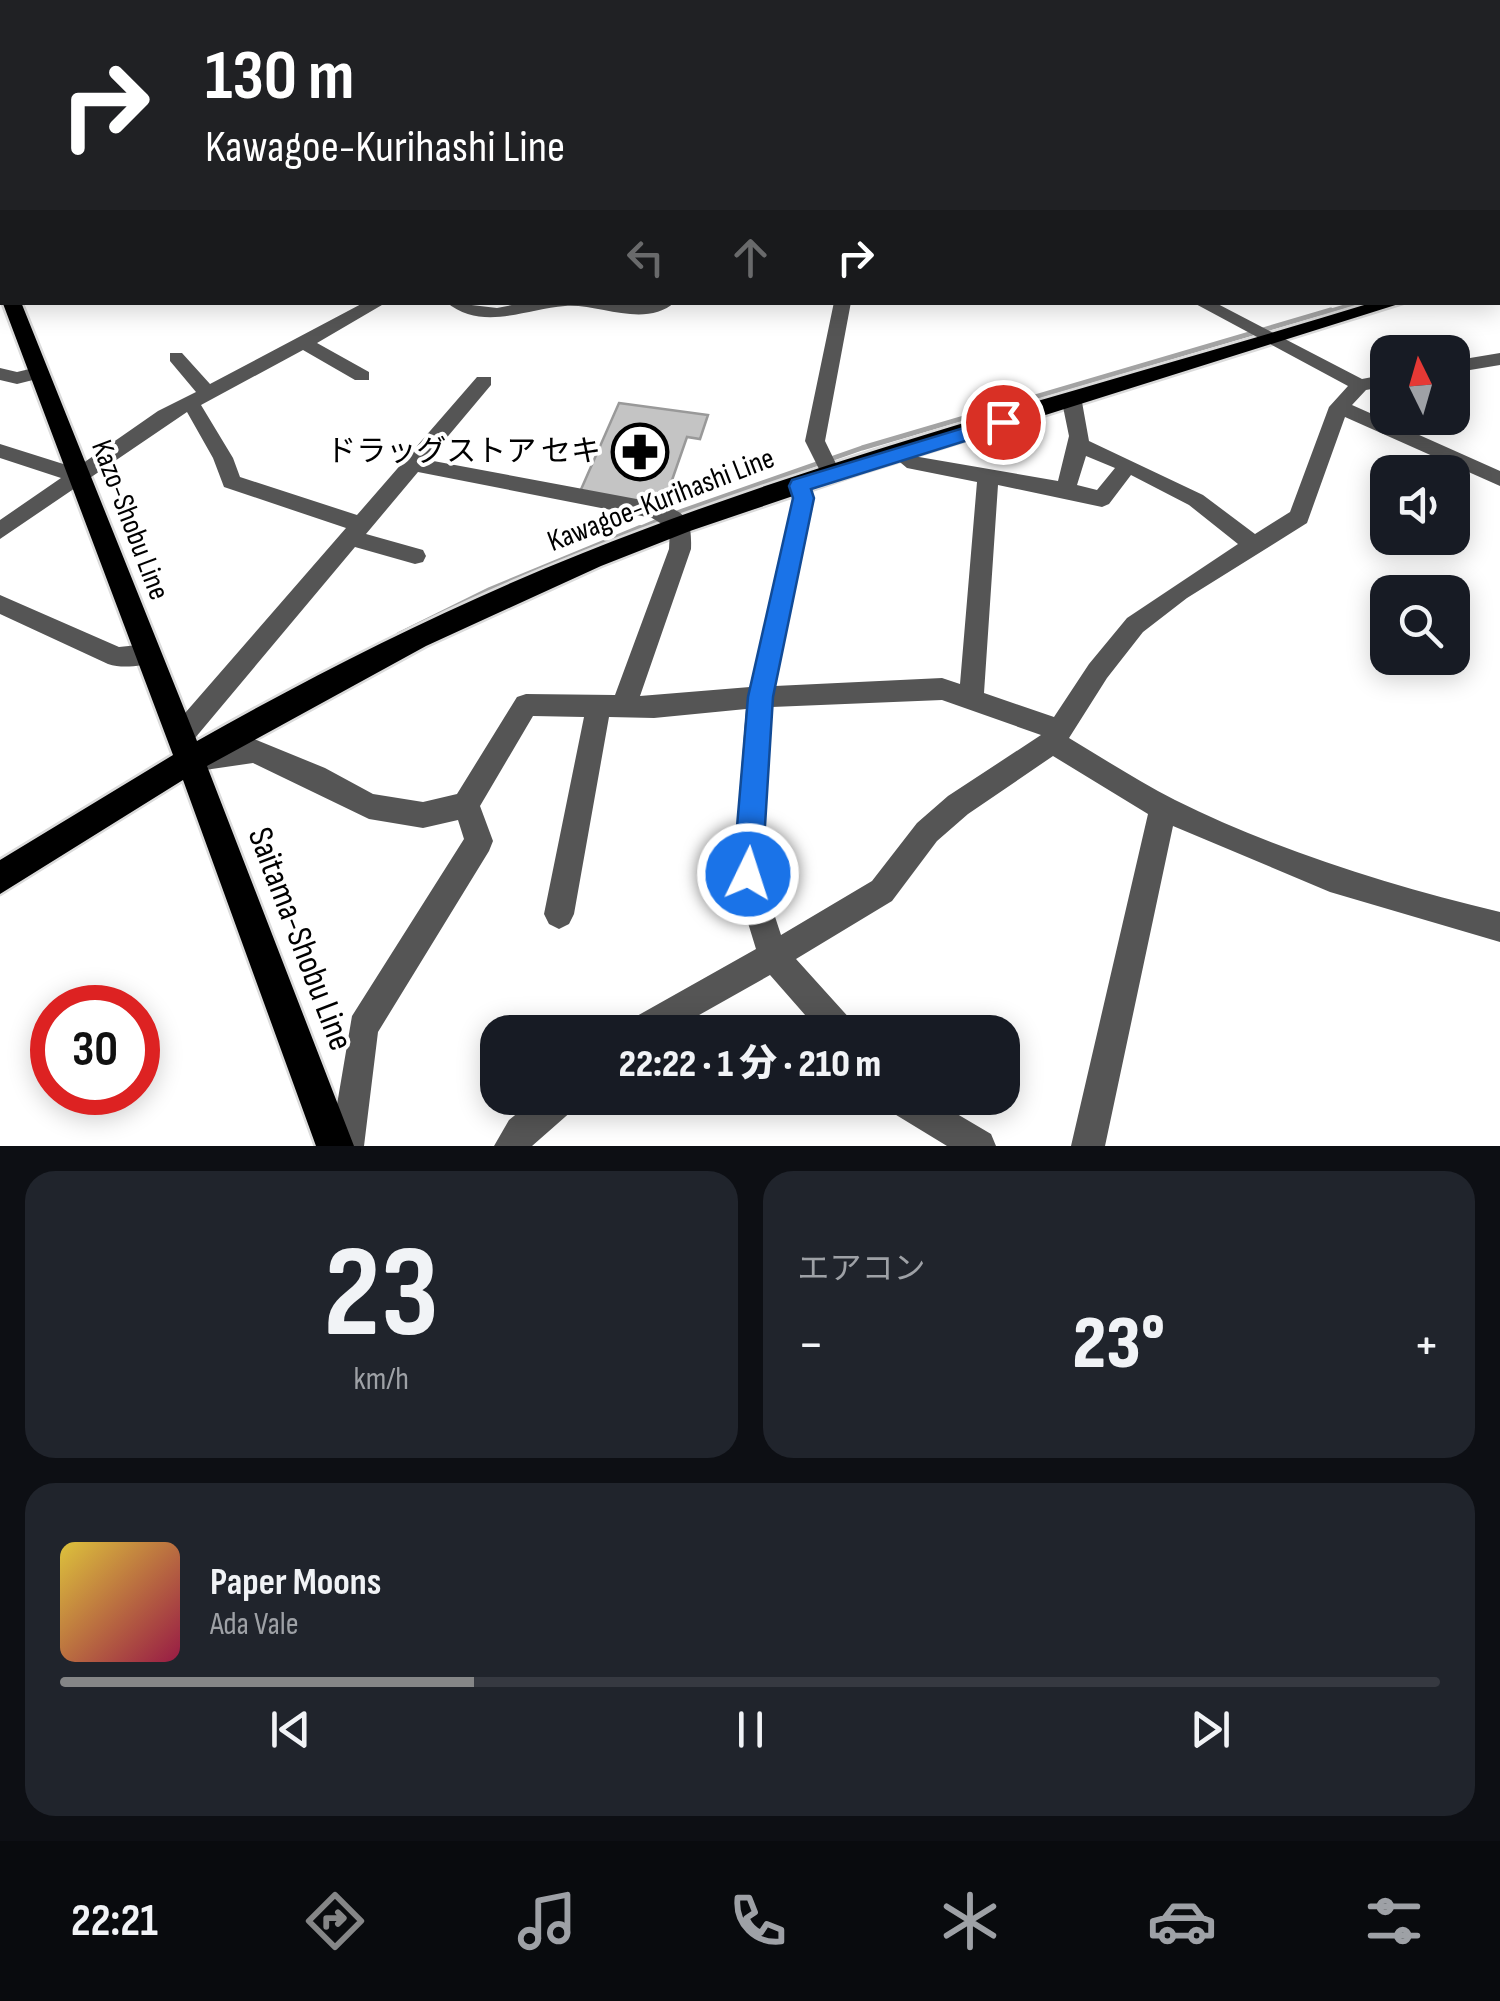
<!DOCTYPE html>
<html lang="ja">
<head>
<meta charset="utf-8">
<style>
	body { margin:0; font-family:"Sofia Sans Condensed","Noto Sans JP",sans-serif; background:#20242c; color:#f1f3f6; height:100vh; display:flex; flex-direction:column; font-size:38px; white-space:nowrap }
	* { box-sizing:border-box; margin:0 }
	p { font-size:32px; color:#9ea1a6 }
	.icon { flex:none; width:55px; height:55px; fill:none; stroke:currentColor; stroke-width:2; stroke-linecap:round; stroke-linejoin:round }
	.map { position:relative; height:1146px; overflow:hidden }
	.sheet { display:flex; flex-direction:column; gap:25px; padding:25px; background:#0d0f14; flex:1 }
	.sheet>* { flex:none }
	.banner { position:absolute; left:0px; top:0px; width:1500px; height:305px; box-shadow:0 5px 25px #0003; background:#202124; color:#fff; overflow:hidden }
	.needle { width:65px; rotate:355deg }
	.tools { position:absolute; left:1370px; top:335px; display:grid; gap:20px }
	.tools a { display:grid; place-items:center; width:100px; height:100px; border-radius:20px; background:#171b24; box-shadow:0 5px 25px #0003; font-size:50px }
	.speed { position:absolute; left:30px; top:985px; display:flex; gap:20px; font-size:50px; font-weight:700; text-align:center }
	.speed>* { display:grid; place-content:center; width:130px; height:130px; border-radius:50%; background:#171b24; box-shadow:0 5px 25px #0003; line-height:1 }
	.speed .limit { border:15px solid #d22; background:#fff; color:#111 }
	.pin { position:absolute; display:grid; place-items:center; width:85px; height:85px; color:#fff; margin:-42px; border:5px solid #fff; border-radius:50%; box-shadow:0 2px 10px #0007 }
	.me { position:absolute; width:110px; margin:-55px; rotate:4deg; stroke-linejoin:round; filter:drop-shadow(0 0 8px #0008) }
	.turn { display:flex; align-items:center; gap:35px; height:210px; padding:0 40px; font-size:45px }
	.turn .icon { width:130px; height:130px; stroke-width:2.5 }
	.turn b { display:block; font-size:70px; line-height:85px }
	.lanes { display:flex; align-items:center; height:95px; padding:0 40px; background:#0003; justify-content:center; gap:50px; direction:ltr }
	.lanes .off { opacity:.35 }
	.big { font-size:75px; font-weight:800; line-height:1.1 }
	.sheet .tile { flex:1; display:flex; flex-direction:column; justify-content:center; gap:15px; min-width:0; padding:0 35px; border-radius:30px; background:#20242c }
	.sheet .dial { align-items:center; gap:0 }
	.dial b { font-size:130px; line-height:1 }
	.song { display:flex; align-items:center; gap:30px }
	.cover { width:120px; height:120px; border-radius:15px; background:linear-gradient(135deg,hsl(50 70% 55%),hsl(340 70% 35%)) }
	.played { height:10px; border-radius:5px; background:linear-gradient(90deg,#858687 30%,#363941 30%) }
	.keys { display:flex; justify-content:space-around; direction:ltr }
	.heat { display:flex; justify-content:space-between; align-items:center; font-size:55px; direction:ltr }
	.sheet .tiles { flex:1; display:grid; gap:25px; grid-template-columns:1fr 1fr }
	.tile:last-child { grid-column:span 2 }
	.trip { position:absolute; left:480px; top:1015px; width:540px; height:100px; border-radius:30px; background:#171b24; box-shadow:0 5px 25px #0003; font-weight:800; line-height:100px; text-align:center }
	.tabs { display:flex; height:160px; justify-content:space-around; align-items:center; background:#090b0e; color:#9ea1a6 }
	.tabs .icon { width:70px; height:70px }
	.tabs .selected { color:#858687 }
	.tabs b { font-size:45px; color:#f1f3f6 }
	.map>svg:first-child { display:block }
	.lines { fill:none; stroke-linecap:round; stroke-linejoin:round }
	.stream-far2 { stroke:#a3a3a3; stroke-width:4 }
	.stream-far1 { stroke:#a3a3a3; stroke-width:5 }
	.stream { stroke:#a3a3a3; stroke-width:6 }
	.building { fill:#c4c4c4; stroke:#999; stroke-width:2.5 }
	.major-casing { stroke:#dbdbdb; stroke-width:5 }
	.path { stroke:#777; stroke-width:2.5; stroke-dasharray:1 2.5; stroke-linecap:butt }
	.minor { fill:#555; fill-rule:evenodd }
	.major { fill:#000; fill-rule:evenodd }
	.route { fill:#1a73e8; stroke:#114b97; stroke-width:2.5 }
	.labels { text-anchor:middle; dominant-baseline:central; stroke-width:8; stroke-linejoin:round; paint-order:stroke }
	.poi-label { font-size:30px; fill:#000; stroke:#fff; text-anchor:end }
	.street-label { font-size:30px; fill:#000; stroke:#fff }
	.near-street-label { font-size:35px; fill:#000; stroke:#fff }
</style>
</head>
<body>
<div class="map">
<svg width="1500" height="1146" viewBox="0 0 1500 1146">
	<rect width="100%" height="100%" fill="#fff"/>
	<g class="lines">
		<path class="stream-far2" d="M1227,0l13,2
			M1323,313l37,-11"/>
		<path class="stream-far1" d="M674,514l188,-66 469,-138
			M634,531l28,-12"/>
		<path class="stream" d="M399,635l91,-45 150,-62"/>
	</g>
	<path class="building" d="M619,403l89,12 -8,24 -13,-2 -24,69 -84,-12z"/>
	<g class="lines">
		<g class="major-casing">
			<path id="major" d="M0,269h2v18l-2,-1z
				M2,301l19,1 176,439c125,-71 253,-135 386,-188 257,-103 527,-170 791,-251h31l-538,169 -177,60 -89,35 -175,80 -219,120 147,380h-38l-133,-366 -183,114v-34l173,-105z"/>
		</g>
		<path class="path" d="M622,0l6,2"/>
		<path class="minor" d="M436,0h20l1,2h-19z
			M1034,0h15l1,2h-14z
			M1236,0h21l1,2h-20z
			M1471,0h24l1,2h-23z
			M1498,45h2v8l-2,-1z
			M0,125h2v8h-2z
			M1498,197l2,1v10l-2,-1z
			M365,302h22l-70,41 52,29v8h-14l-52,-30 -102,55 32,53 7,19 117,38 120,-138h14v8l-63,75 230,43c29,10 34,16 33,46l-51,147 110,-9 44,-189 -5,-13 10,-7 7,2 8,18 -39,188 167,-8 18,6 17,-202 -70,-14 -18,-15 10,-7 20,11 139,24 11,-45 -7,-34 3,-4 7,-2 10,6 7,39 114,54 52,39 35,-22 39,-105 19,-21 -156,-84h22l148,77 26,-5v12l-22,4 -14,15 148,66v15l-155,-69 -38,106 -120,75 -44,34 -36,46 -38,60c35,21 69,43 106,62 103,51 213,85 325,112v30l-170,-50 -157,-66 -68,320h-34l77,-332 -95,-58 -85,58 -31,27 -45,60 -96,58 56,62 5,11h-37l-50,-57 -101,57h-46l5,-11 128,-72 -23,-75 13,-165 -92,9 -45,-1 -35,197 -5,10 -10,5 -10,-5 -5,-10 40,-197 -51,-1 -53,90 13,35 -4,10 -111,181 -14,114h-34l22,-130 112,-177 -6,-19 -35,8 -54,-9 -116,-56 -55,8 -9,-4 -4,-8 4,-8 65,-12 71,29 48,26 50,8 34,-8 60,-97 9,-3 89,1 54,-146 1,-20 -18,-11 -234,-46 -52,62 57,16 3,6 -3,6 -8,2 -60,-17 -165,197 -9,3 -9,-3 -4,-8 4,-8 174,-200 -122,-41 -11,-29 -26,-46 -187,127v-19l61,-42 -61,-20v-14l76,24 82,-57 38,-19 -26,-31v-8h12l28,31zM1086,456l29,12 -18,22 -20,-5zM1131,475l58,30 49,39 -111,74 -38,46 -35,53 -70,-24 14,-208 104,22 7,-3zM942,700l99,35 -93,61 -31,27 -45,58 -91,54 -20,-61 11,-167z
			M446,302l51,6 30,-6h148c-30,27 -77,1 -110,4 -41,3 -82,26 -119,-4z
			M834,302h17l-26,139 16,33 -10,7 -7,-2 -19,-38z
			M1500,353v12l-48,8v-12z
			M38,367l9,6 -2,4 -28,7 -17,-4v-12l17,4z
			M0,595l119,52 29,-3 9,3 3,7 -3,7c-15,5 -34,8 -49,3l-108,-50z
			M536,1098h42l-5,12 -41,36h-38l15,-26z
			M883,1098h47l61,36 5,12h-49l-59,-36z"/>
		<use href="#major" class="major"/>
	</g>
	<path class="route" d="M1003,416l10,6 -3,5 -199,62 3,9 -41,199 -11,177 -4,10 -10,5 -11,-5 -4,-10 15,-177 45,-199 -4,-12 3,-6z"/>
	<defs>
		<g id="pharmacy-ring" transform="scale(2.875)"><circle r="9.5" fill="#fff" stroke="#000" stroke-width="1.5"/><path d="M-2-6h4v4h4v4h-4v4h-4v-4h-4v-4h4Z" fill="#000"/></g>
	</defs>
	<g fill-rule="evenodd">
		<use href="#pharmacy-ring" x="640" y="452"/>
	</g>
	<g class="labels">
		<g class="poi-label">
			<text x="601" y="452">ドラッグストア セキ</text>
		</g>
		<g class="street-label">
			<text transform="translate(661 500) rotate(-21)">Kawagoe-Kurihashi Line</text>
			<text transform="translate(130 520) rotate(69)">Kazo-Shobu Line</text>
		</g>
		<g class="near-street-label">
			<text transform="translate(300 939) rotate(69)">Saitama-Shobu Line</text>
		</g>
	</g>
</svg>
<div class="tools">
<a><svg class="needle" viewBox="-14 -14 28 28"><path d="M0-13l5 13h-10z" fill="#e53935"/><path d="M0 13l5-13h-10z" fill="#9ea1a6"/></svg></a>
<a><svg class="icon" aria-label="sound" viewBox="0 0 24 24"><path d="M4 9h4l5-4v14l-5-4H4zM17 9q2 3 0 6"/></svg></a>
<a><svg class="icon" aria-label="search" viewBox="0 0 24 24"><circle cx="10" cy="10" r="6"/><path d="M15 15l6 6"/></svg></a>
</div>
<div class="speed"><div class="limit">30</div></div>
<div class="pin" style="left:1003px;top:422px;background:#d93025"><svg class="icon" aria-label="arrive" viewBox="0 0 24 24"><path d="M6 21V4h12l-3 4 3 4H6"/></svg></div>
<svg class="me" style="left:748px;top:874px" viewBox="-20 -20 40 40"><circle r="17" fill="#1a73e8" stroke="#fff" stroke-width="3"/><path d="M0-11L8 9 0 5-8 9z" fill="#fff"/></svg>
<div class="trip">22:22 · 1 分 · 210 m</div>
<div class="banner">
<div class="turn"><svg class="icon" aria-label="right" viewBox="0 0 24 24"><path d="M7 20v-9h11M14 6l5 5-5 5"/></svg><div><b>130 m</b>Kawagoe-Kurihashi Line</div></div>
<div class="lanes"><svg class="icon off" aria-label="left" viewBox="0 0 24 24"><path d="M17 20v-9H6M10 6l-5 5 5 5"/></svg><svg class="icon off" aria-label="ahead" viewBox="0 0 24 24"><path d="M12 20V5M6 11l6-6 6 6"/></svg><svg class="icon" aria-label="right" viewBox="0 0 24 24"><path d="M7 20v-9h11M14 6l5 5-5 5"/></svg></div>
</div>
</div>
<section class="sheet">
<div class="tiles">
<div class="tile dial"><b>23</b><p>km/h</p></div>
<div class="tile"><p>エアコン</p>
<div class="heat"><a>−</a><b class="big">23°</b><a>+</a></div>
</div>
<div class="tile">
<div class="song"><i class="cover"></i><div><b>Paper Moons</b><p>Ada Vale</p></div></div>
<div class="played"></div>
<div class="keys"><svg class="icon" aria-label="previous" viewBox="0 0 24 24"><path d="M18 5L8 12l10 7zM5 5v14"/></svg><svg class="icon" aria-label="pause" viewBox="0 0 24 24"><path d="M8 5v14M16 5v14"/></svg><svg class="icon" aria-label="next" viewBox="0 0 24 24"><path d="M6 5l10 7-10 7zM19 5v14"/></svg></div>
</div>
</div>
</section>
<nav class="tabs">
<b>22:21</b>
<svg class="icon selected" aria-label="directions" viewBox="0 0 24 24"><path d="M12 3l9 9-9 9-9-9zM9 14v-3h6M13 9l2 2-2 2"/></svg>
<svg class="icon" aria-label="music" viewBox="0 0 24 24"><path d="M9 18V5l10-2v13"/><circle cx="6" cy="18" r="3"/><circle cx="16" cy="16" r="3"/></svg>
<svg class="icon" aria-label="phone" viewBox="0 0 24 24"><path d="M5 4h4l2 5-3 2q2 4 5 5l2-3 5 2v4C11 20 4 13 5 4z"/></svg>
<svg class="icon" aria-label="climate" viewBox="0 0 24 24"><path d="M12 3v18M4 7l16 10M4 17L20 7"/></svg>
<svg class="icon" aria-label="car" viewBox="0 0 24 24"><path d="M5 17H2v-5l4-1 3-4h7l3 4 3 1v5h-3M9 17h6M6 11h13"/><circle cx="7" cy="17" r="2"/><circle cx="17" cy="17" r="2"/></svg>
<svg class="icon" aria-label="filters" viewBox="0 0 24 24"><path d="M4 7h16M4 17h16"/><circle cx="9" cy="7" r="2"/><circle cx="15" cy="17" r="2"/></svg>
</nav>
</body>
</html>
